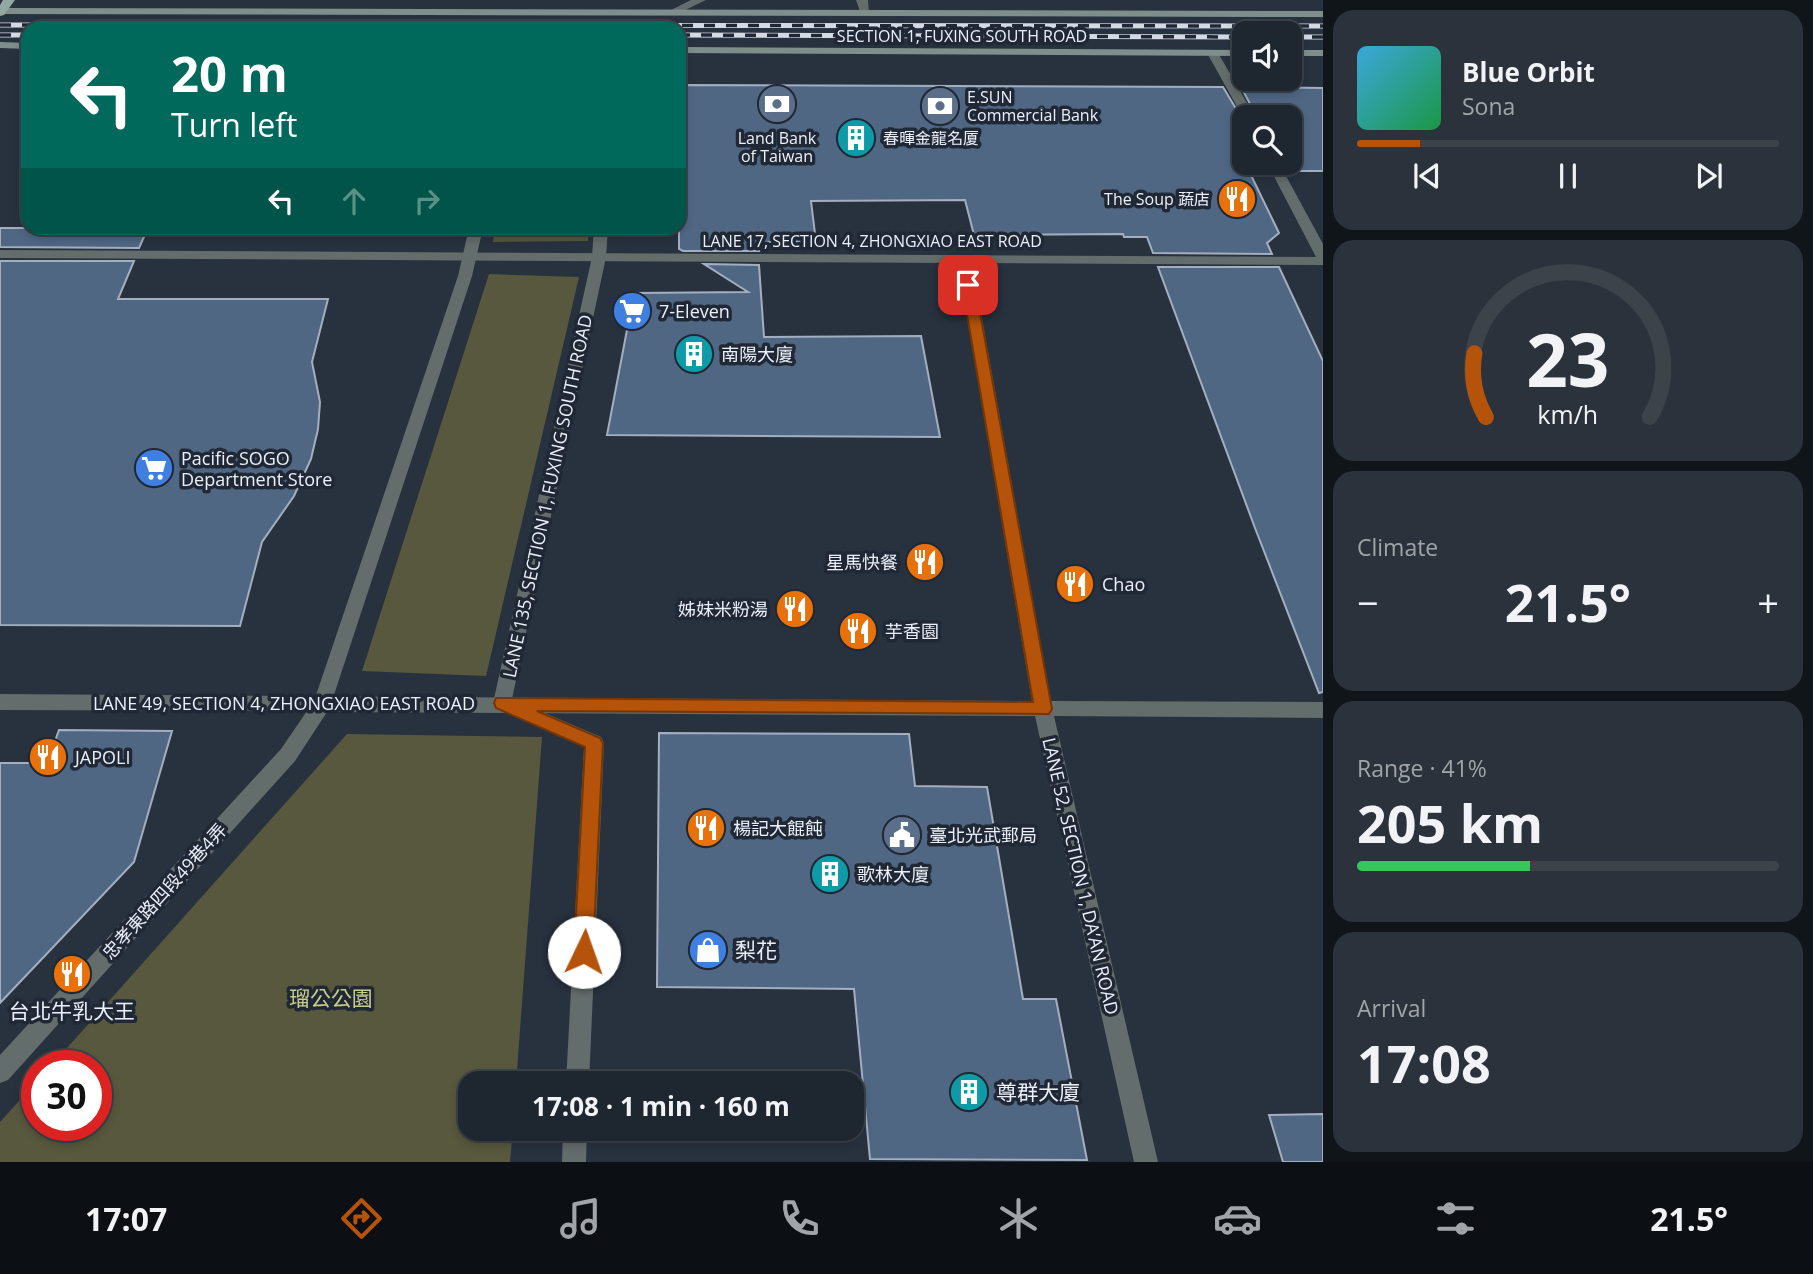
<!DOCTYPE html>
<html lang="en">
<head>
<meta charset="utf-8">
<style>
	body { margin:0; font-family:"Open Sans","Noto Sans TC",sans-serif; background:#2b323b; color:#f1f3f6; height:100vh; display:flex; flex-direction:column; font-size:26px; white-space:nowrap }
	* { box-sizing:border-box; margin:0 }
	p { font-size:23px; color:#a1a5aa }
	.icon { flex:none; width:38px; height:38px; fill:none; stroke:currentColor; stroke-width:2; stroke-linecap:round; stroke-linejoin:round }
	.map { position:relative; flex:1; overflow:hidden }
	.panel { display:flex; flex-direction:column; gap:10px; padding:10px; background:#10151a; width:490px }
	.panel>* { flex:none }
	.guide { position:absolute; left:21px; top:21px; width:665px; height:214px; border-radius:21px; box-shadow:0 4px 10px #0003,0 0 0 2px #3c434b; background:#00695c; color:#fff; overflow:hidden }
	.controls { position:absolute; left:1232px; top:21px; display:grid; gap:14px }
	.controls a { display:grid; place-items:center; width:70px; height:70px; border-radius:14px; background:#1e262f; box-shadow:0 4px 10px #0003,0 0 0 2px #3c434b; font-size:35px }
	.speed { position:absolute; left:21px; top:1050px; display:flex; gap:14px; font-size:35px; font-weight:700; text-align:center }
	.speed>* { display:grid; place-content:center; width:91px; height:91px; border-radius:50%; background:#1e262f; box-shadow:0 4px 10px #0003,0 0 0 2px #3c434b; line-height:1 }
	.speed .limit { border:10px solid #d22; background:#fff; color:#111 }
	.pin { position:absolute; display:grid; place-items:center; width:60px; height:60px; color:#fff; margin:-30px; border-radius:14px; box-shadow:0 4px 10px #0006 }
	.me { position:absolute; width:77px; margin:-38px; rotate:3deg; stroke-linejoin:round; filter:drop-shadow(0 0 5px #0008) }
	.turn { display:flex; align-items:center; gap:24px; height:147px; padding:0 35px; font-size:32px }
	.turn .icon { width:91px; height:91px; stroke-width:2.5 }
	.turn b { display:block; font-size:49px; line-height:60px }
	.lanes { display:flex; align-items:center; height:66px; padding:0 35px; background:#0003; justify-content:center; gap:35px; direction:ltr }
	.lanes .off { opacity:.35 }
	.big { font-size:52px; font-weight:700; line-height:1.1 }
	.panel .card { flex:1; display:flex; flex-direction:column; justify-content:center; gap:10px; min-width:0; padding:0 24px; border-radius:21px; background:#2b323b }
	.panel .dial { align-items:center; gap:0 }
	.dial svg { height:182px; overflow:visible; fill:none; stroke:#3c434b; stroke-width:7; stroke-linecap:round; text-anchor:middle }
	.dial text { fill:#f1f3f6; stroke:none }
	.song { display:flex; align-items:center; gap:21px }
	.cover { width:84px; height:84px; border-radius:10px; background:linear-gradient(135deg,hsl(200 70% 55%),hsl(140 70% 35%)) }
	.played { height:7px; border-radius:4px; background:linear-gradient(90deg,#b45309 15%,#3c434b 15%) }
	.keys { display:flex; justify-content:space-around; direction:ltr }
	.heat { display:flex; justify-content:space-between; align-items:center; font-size:38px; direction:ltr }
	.charge { height:10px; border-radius:5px; background:linear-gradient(90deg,#34c759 41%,#3c434b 0) }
	.trip { position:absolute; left:458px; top:1071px; width:406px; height:70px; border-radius:21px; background:#1e262f; box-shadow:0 4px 10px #0003,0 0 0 2px #3c434b; font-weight:700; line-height:70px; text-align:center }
	.tabs { display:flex; height:112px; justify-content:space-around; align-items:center; background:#0c0f13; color:#a1a5aa }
	.tabs .icon { width:49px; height:49px }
	.tabs .active { color:#b45309 }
	.tabs b { font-size:32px; color:#f1f3f6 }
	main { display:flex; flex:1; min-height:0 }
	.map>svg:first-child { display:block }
	.green { fill:#57583d }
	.building { fill:#506784; stroke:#a3afbf; stroke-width:2 }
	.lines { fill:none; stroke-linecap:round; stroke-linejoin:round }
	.service { fill:#636d6b; fill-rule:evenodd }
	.pedestrian { fill:#636d6b; fill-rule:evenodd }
	.minor { fill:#636d6b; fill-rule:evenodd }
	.secondary { fill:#7f8e8b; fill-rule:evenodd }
	.primary { fill:#94a8a3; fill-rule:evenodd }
	.rail-casing { stroke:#d3dae3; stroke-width:5 }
	.rail { stroke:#1f2834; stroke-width:3.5; stroke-dasharray:11; stroke-linecap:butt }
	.route { fill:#b45309; stroke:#753606; stroke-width:2 }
	.labels { text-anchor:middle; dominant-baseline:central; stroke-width:7; stroke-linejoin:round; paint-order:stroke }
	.far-street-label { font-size:16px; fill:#eaf0f9; stroke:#1f2834 }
	.far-poi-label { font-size:16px; fill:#eaf0f9; stroke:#1f2834; text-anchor:start }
	.poi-label { font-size:18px; fill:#eaf0f9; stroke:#1f2834; text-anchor:start }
	.street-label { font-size:18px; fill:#eaf0f9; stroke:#1f2834 }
	.near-poi-label { font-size:21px; fill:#eaf0f9; stroke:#1f2834; text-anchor:start }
	.near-park-label { font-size:21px; fill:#c9cd8c; stroke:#1f2834 }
</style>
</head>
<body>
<main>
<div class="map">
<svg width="1323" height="1162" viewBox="0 0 1323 1162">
	<rect width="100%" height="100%" fill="#28323f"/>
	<path class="green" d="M495,228h94l-1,13 -95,1z
		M489,274l90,3 -93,399 -124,-5z
		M347,734l195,3 -26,346h-45v46h42l-3,33h-510v-40l37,-41v44h59v-59h-45z"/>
	<path class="building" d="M679,85l544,2 21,35v41h20l4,8h-19l30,62 -12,10 5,11 -119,-1 -6,-16h-23l-1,-3 -149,1 -9,-35 -154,1 5,41h-58l1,9h-76l-4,-2z
		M1241,87l82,1v83h-36l-5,-8h8v-46h-33z
		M0,228h148l-9,20 -139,-1z
		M0,261h134l-16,38h210l-16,63 8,40 -2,27 -7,30 -17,37 -32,46 -22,84 -240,-1z
		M704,264l55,1 5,72 157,-1 19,101 -333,-2 27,-142 114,-1z
		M1158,267h121l44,94v331l-4,1 -64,-165z
		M59,730l113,1 -38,131 -134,141v-240h47z
		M659,733l250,1 6,52 72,1 36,212h33l31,161 -217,-1 -16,-170 -197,-2z
		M1323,1114v48h-40l-14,-47z"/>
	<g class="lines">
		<path class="service" d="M0,250l1323,7v8l-351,-2 79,438 272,1v16l-269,-2 104,446h-24l-99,-446 -708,-4 -32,49 -287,319 -8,3v-28l281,-306 26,-38 -307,-1v-16l1032,7 -74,-438 -958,-5z"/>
		<path class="pedestrian" d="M469,228h14l-11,48 -141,428 -2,5 -7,3 -7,-3 -2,-5 145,-428z"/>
		<path class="minor" d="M691,0h15l-27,13 -10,-2z
			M856,0h12l1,14h-8z
			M1209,51h8l38,66 -11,2 -37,-66z
			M1267,163h12l44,81v17l-7,-4z
			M594,228h14l-2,29 -94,442 89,38 3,6 -15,340h-23l18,-336 -89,-39 -2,-5 99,-446z
			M563,1129h24l-1,33h-24z"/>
		<path class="secondary" d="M0,8l1323,3v6l-1323,-3z
			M0,42l28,1v6l-28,-1z
			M679,47l565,3v6l-565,-3z
			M1290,50h33v6h-33z"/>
		<path class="primary" d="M3,0h12l-11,15 -4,1v-11z"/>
		<g class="rail-casing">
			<path id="rail" d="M0,25l1323,1
				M0,35h28
				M679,35l565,2
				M1290,37h33"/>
		</g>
		<use href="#rail" class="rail"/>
	</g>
	<path class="route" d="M968,282l7,3 77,424 -3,5 -512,-3 63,27 3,5 -10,209 -2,7 -7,2 -7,-2 -3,-7 11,-205 -89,-39 -2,-5 2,-5 537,4 -71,-417z"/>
	<defs>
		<g id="bank-disc" transform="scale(2.0125)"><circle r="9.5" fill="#5c6f8a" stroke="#1f2834"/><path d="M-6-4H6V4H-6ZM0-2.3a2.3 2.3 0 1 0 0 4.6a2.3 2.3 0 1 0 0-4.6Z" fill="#fff"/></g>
		<g id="building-disc" transform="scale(2.0125)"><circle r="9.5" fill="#0f9aa8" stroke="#1f2834"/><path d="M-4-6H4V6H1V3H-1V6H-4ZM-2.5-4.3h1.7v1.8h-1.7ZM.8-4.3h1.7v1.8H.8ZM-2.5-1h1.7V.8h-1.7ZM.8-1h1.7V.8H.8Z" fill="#fff"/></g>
		<g id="restaurant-disc" transform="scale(2.0125)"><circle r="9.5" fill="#e8710a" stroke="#1f2834"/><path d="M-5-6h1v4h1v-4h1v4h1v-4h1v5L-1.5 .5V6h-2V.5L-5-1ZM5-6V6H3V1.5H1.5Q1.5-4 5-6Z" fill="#fff"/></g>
		<g id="supermarket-disc" transform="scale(2.0125)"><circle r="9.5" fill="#3f7fe0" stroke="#1f2834"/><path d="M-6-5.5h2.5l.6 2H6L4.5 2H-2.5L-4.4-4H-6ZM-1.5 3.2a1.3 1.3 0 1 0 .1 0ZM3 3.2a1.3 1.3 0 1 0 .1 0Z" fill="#fff"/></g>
		<g id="civic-disc" transform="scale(2.0125)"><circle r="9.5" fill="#5c6f8a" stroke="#1f2834"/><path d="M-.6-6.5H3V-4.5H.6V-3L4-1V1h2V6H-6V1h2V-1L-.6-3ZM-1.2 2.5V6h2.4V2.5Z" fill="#fff"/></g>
		<g id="shop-disc" transform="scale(2.0125)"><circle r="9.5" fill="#3f7fe0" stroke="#1f2834"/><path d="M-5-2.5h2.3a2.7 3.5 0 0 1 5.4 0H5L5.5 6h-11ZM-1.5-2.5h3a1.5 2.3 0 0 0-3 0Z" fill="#fff"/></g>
	</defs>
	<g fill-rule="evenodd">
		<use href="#bank-disc" x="777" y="104"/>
		<use href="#bank-disc" x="940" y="106"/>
		<use href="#building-disc" x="856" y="138"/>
		<use href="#restaurant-disc" x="1237" y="199"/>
		<use href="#supermarket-disc" x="632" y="311"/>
		<use href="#building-disc" x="694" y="354"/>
		<use href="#supermarket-disc" x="154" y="468"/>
		<use href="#restaurant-disc" x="925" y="562"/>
		<use href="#restaurant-disc" x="1075" y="584"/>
		<use href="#restaurant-disc" x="795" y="609"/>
		<use href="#restaurant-disc" x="858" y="631"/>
		<use href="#restaurant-disc" x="48" y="757"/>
		<use href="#restaurant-disc" x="706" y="828"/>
		<use href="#civic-disc" x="902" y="835"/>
		<use href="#building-disc" x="830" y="874"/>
		<use href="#shop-disc" x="708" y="950"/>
		<use href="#restaurant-disc" x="72" y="974"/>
		<use href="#building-disc" x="969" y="1092"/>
	</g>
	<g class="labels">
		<g class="far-street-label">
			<text x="962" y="36">SECTION 1, FUXING SOUTH ROAD</text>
			<text x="872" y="241">LANE 17, SECTION 4, ZHONGXIAO EAST ROAD</text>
		</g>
		<g class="far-poi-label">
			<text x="967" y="97">E.SUN<tspan x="967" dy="18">Commercial Bank</tspan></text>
			<text x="777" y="138" text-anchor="middle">Land Bank<tspan x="777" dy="18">of Taiwan</tspan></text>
			<text x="883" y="138">春暉金龍名厦</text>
			<text x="1210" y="199" text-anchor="end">The Soup 蔬店</text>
		</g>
		<g class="poi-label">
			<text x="659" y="311">7-Eleven</text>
			<text x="721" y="354">南陽大廈</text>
			<text x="181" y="458">Pacific SOGO<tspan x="181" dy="21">Department Store</tspan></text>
			<text x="898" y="562" text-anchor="end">星馬快餐</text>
			<text x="1102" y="584">Chao</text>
			<text x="768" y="609" text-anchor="end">姊妹米粉湯</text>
			<text x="885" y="631">芋香園</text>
			<text x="75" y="757">JAPOLI</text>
			<text x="733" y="828">楊記大餛飩</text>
			<text x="929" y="835">臺北光武郵局</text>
			<text x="857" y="874">歌林大廈</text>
		</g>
		<g class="street-label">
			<text transform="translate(547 496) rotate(-78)">LANE 135, SECTION 1, FUXING SOUTH ROAD</text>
			<text x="284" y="703">LANE 49, SECTION 4, ZHONGXIAO EAST ROAD</text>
			<text transform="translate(1081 876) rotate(77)">LANE 52, SECTION 1, DA’AN ROAD</text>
			<text transform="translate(164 891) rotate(-48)">忠孝東路四段49巷4弄</text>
		</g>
		<g class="near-poi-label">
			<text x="735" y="950">梨花</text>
			<text x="72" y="1011" text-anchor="middle">台北牛乳大王</text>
			<text x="996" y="1092">尊群大廈</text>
		</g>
		<g class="near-park-label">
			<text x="331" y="998">瑠公公園</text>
		</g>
	</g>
</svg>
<div class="controls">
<a><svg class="icon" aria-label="sound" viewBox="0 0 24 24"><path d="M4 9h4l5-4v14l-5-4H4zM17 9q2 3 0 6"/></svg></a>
<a><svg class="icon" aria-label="search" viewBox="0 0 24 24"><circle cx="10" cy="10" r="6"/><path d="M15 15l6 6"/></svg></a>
</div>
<div class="speed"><div class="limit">30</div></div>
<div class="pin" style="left:968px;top:285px;background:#d93025"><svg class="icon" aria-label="arrive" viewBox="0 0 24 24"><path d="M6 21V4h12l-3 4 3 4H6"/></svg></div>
<svg class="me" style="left:584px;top:952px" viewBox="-20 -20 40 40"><circle r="19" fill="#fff"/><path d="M0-13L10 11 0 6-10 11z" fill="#b45309"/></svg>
<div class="trip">17:08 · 1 min · 160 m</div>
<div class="guide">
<div class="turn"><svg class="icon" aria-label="left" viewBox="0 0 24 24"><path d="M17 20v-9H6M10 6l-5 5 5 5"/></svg><div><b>20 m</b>Turn left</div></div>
<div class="lanes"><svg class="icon" aria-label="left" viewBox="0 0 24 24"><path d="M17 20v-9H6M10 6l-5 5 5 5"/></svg><svg class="icon off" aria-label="ahead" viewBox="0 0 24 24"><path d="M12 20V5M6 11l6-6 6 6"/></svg><svg class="icon off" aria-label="right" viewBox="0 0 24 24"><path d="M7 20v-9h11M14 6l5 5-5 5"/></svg></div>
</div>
</div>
<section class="panel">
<div class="card">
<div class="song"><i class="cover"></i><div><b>Blue Orbit</b><p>Sona</p></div></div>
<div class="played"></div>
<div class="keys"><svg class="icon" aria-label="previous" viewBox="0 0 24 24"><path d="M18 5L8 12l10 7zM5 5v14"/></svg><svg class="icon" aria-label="pause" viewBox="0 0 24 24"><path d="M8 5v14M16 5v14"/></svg><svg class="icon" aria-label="next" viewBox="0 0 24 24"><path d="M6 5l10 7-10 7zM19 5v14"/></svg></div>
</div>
<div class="card dial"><svg viewBox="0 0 100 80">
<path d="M14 69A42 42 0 1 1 86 69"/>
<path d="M14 69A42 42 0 0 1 9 41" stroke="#b45309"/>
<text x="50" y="56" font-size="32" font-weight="700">23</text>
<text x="50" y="72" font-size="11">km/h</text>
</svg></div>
<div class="card"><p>Climate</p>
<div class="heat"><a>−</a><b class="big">21.5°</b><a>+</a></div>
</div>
<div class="card"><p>Range · 41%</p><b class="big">205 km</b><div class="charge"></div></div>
<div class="card"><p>Arrival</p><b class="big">17:08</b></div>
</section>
</main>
<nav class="tabs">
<b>17:07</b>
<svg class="icon active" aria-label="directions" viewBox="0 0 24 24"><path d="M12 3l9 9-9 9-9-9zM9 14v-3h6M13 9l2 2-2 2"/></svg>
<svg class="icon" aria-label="music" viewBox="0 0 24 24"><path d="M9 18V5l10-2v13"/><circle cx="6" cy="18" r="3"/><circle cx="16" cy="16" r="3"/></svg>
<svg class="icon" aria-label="phone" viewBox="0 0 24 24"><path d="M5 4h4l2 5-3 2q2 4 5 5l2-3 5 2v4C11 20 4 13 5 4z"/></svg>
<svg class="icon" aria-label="climate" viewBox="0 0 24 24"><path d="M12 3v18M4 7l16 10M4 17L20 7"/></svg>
<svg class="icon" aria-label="car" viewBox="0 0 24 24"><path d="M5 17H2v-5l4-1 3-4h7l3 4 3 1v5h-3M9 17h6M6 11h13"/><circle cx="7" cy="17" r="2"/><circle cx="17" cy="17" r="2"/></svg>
<svg class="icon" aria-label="filters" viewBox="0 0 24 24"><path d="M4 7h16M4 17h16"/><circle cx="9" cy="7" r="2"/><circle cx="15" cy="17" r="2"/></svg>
<b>21.5°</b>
</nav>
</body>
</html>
